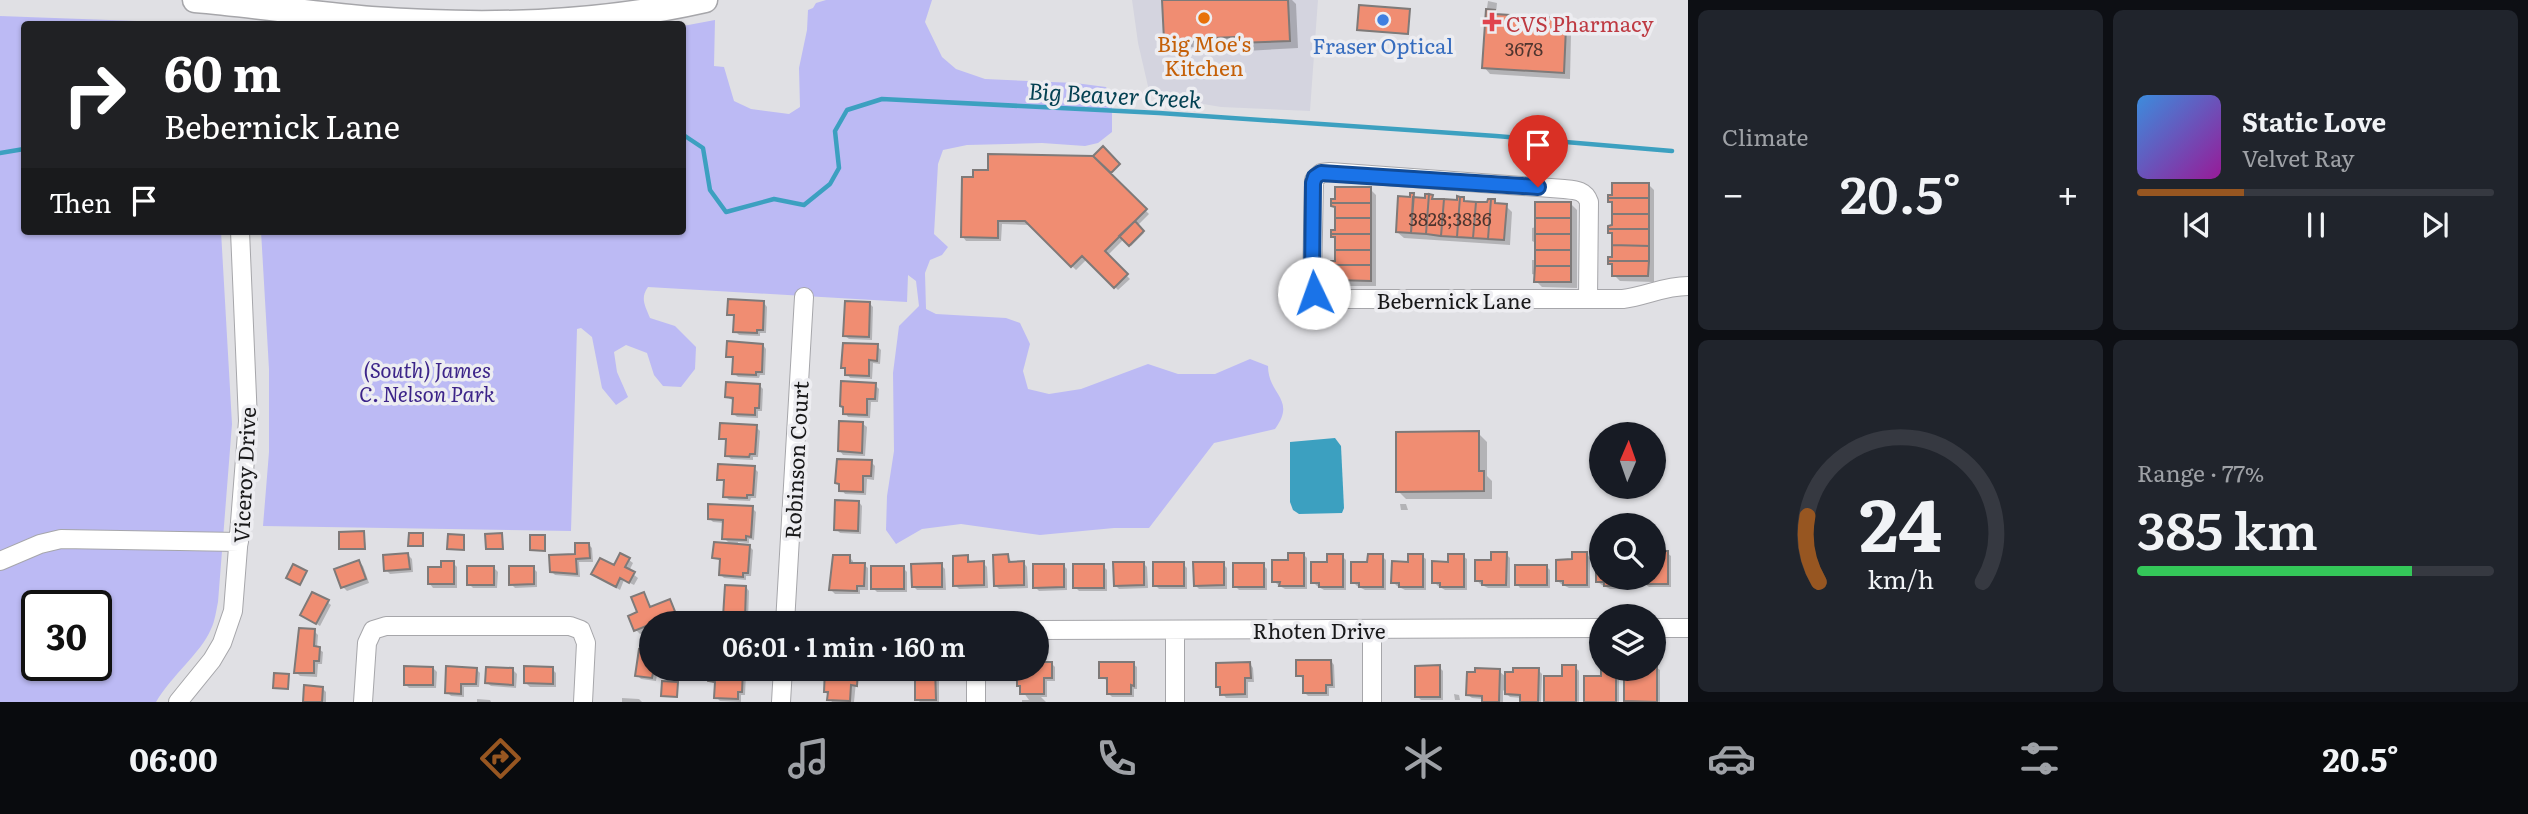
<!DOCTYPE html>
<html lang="en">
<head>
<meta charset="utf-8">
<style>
	body { margin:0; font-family:Literata,serif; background:#20242c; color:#f1f3f6; height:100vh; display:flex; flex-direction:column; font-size:26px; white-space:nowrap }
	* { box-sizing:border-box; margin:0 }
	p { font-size:23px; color:#9ea1a6 }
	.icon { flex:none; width:38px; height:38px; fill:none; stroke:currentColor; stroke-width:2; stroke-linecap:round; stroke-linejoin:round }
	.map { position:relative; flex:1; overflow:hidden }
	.details { display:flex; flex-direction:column; gap:10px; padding:10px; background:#0d0f14; width:840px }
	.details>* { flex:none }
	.top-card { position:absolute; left:21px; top:21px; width:665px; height:214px; border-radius:7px; box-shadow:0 2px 5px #0004; background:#202124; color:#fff; overflow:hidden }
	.needle { width:46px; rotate:2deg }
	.buttons { position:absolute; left:1589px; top:422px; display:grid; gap:14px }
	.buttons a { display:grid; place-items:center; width:77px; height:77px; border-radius:50%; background:#171b24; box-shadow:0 2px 5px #0004; font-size:35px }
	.speed { position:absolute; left:21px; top:590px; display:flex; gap:14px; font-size:35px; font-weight:700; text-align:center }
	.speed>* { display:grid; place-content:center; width:91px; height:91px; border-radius:50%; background:#171b24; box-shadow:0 2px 5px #0004; line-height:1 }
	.speed .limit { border:4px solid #111; border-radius:10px; background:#fff; color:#111 }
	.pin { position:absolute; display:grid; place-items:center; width:60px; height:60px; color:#fff; margin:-72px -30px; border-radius:50% 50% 50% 0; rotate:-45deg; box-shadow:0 0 7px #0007 }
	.pin .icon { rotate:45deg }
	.me { position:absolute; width:77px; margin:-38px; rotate:357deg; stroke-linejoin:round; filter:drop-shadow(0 0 5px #0008) }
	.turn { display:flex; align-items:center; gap:24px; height:147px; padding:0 28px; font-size:32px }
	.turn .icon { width:91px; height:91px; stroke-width:2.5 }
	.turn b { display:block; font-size:49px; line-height:60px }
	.then { display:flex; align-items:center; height:66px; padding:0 28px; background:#0003; gap:14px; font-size:26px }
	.big { font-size:52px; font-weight:600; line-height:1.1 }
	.details .card { flex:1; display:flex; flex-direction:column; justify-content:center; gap:10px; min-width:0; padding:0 24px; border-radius:10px; background:#20242c }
	.details .dial { align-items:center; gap:0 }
	.dial svg { height:182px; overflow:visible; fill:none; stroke:#363941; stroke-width:7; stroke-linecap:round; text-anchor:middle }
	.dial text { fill:#f1f3f6; stroke:none }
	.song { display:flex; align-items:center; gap:21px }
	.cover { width:84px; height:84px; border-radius:10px; background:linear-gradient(135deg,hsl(210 70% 55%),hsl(300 70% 35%)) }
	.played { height:7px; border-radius:4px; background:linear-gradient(90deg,#975621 30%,#363941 30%) }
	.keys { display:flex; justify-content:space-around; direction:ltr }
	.heat { display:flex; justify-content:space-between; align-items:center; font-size:38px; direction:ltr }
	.charge { height:10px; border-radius:5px; background:linear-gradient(90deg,#34c759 77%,#363941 0) }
	.details .tiles { flex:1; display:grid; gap:10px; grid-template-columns:repeat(2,1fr) }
	.trip { position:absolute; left:639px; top:611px; width:410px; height:70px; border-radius:35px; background:#171b24; box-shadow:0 2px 5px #0004; font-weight:600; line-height:70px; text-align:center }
	.dock { display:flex; height:112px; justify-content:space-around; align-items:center; background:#090b0e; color:#9ea1a6 }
	.dock .icon { width:49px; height:49px }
	.dock .selected { color:#975621 }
	.dock b { font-size:32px; color:#f1f3f6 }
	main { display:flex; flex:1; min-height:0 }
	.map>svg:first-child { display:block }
	.built { fill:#d4d4df }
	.green { fill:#bcbaf4; fill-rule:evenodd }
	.water { fill:#3ca0c0 }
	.shadow { fill:#0003 }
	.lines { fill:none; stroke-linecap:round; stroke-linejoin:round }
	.stream { stroke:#3ca0c0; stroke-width:4.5 }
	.building { fill:#f08d72; stroke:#7e7a79; stroke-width:2 }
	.minor-casing { stroke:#a6a6aa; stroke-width:20 }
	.secondary-casing { stroke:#a6a6aa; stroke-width:27 }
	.minor { stroke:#fff; stroke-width:18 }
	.secondary { stroke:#fff; stroke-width:24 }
	.route-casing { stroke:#114b97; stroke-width:18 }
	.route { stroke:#1a73e8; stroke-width:12 }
	.food-dot { fill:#e8710a; stroke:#ededf1; stroke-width:2.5 }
	.shop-dot { fill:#3f7fe0; stroke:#ededf1; stroke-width:2.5 }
	.health-dot { fill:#e0444e; stroke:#ededf1; stroke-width:2.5 }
	.labels { text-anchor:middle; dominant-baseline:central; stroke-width:7; stroke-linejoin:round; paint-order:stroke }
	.number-label { font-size:18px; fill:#4e352f }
	.health-label { font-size:21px; fill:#be3a42; stroke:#ededf1; text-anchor:start }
	.food-label { font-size:21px; fill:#c56008; stroke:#ededf1 }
	.shop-label { font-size:21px; fill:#366cbe; stroke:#ededf1 }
	.street-label { font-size:21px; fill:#181819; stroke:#ededf1 }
	.park-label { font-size:21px; font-style:italic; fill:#3c2489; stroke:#ededf1 }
	.water-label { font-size:23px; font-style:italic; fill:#044152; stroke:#ededf1 }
</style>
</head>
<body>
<main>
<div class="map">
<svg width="1688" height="702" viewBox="0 0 1688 702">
	<rect width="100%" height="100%" fill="#e0e0e4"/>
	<path class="built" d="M1132,0h186l-8,111 -89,-4 -71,-12 -12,-52z"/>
	<path class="green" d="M826,0h106l-7,22 17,35 14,12 29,10 90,4 31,4 6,12v33l-14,11 -13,3 -43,-3 -75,2 -24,5 -5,14 -4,70 14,13 -6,8 -12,5 -5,13 1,36 10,5 70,4 14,5 10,21 -7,27 5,18 21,5 32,-5 67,-25 30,10h37l35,-15 18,7c0,29 29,33 7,63l-61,14 -65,85h-35l-74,7 -79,-11 -39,5 -26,15 -10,-14 1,-34 7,-45 -1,-78 6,-47 20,-20 -3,-25 -8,-6 -1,27 -259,-15c-8,11 -3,19 2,31l25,8 21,21 -1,22 -14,18 -18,-1 -9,-11 -7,-22 -21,-8 -12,7 3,20 11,25 -12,8 -14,-17 -10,-51 -11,-9 -4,1 -6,202 -308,-5 6,-74v-83l-8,-138h421l1,-205 32,-6 -1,46 10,1 10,34 17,8 38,5 11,-7 -1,-39 8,-38 1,-20 5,-2 3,-5z
		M0,16l218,8h-194v207h197l11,193 -14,178c-2,9 -3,19 -7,27 -10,24 -40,47 -55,73h-156zM37,606h59v59h-59z"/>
	<path class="water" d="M1335,438l6,8 3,62 -2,5 -43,1 -6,-4 -3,-8v-60z"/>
	<path class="shadow" d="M1202,0h90l4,4 2,44 -52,3 -6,-6 -66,3 -8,-9z
		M1488,1l9,2 -1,10 3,3 61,6 4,-3 10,12 -3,3 -1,45 -80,-5 -6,-7 6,-56 -3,-3z
		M1409,11v24l-50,-5z
		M1093,158l56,56 -12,12 7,7 -13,13 -7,-7 -17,17 23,23 -12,11 -31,-31 -11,11 -46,-45 -28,-1 -1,17h-35l-3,-4 12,-59z
		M1648,184l6,6v92l-34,-1 -6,-6v-7l-4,-4 4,-6v-22l-4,-4 4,-5v-22l-4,-4 4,-5z
		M1370,189l6,6v91h-33l-7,-6v-8l-4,-4 4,-5v-23l-4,-3 4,-5v-23l-3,-3z
		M1432,197l4,4 22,1 5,-3 4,4 22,1 5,-3 4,4 8,1 6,6 -2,33 -106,-7 -7,-6z
		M1571,204l6,6v78l-35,-1 -6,-6v-6l-4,-1v-14h4v-17l-4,-2v-13l4,-1z
		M764,303l3,4 -1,26h-6v3l-21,-1 -4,-4 1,-13 -7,-4z
		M869,303l4,4 -1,33 -23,-1 -4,-3z
		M763,345l3,4 -1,26h-5l-1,3 -21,-1 -4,-4 1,-13 -7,-4z
		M877,346l4,4 -1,14 -7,-1 -1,16 -22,-1 -7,-11z
		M759,385l4,4 -1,22h-4v7l-21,-1 -4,-4 1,-12 -7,-4z
		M875,385l4,4 -1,13h-7l-1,16 -22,-1 -7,-11z
		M863,424l4,3 -2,29 -22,-1 -3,-4z
		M756,427l4,4 -2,26h-5v3l-22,-1 -4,-4 1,-13 -7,-4z
		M1478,433l9,9v34l5,5v18h-86l-8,-8z
		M871,462l4,4 -1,14 -7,-1 -1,16 -21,-1 -8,-11z
		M754,468l4,4 -2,26h-5l-1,3 -21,-1 -4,-4 1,-13 -7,-4z
		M859,502l3,4 -1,28 -21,-1 -4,-4z
		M1400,504h6l2,6h-7z
		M752,508l4,4 -2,28 -5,-1v4l-11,-1v4h11l4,4 -2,26h-5v4l-22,-2 -4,-4 1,-13 -7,-4 17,-12 -7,-7 1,-15 -12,-1 -4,-4z
		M364,533l2,17 -25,-1z
		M588,544l4,4 1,14h-14l1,15 -25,-2 -4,-4 26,-15z
		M1654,553h13l4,3v31h-22l-11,-8 16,-1z
		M1303,554l4,4v31h-22l-7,-4 -4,-4 16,-19z
		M1506,554l4,4v30h-22l-8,-4 -3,-4 16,-19z
		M1587,554l3,4v30h-21l-8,-4 -4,-4 16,-19z
		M408,555l4,4 1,13 -23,2 -4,-4z
		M1008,556l4,7h12l3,4 1,21 -29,1 -4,-4z
		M1342,556l4,4v30h-22l-7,-4 -4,-4 16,-18z
		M1382,556l4,4v30h-21l-8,-4 -4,-4 16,-18z
		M1422,556l4,3v31h-21l-8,-4 -4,-4 16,-19z
		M1463,556l4,3v31h-22l-7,-4 -4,-4 16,-19z
		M849,557l4,4v4h11l4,3v22h-8v4h-25l-4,-4z
		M968,557l3,6h12l4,4 1,21 -29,1 -4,-4z
		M629,560l4,3 -4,8 9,7 -4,7 -10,-5 -4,10 -27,-16z
		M359,562l4,4 6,17 -22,8 -4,-4z
		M453,563l4,4v21h-24l-3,-4 13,-15z
		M1143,563l4,4 1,21 -29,1 -4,-4z
		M1598,563h3v15h30v11h-21l-8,-4 -4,-3z
		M1183,564l4,4v21h-28l-4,-4z
		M1223,564l4,4v21h-28l-4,-4z
		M941,565l4,4 1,21h-29l-4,-4z
		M1063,565l4,4v21l-28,1 -4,-4z
		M1263,565l4,4v21h-28l-4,-4z
		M1103,566l4,4v21h-28l-4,-4z
		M1546,566l4,4v18h-30l-3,-4z
		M494,568l4,4 -1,16h-24l-4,-4z
		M533,568l4,4v15l-22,1 -4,-4z
		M903,568l4,4v20h-30l-4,-4z
		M746,587l3,4 -1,30 -19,-1 -4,-4z
		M643,594l8,14 18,-7 10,17 -12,5h-16v6l-11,5 -4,-4z
		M327,602l4,3 -11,21 -18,-11z
		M314,631l4,4 -1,13 6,4 -1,12h-4l-1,13 -17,-1 -4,-4z
		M651,653v15h7l-2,13 -15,-2 -4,-4z
		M1331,661l3,4 1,23h-6v8h-21l-4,-4v-13l-6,-4z
		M1036,663h15l4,4v14h-8v16h-6l5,5h-24v-2h7l-11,-15 18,-17z
		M1133,664l4,3v22h-3v8h-22l-4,-4v-12l-7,-4z
		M1250,664l3,4 1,14h-6v16h-22l-9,-12z
		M1654,666l6,4v32h-33l-1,-1z
		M1439,667l4,4v29h-22l-4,-4z
		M1575,667l4,4v31h-32l16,-24z
		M433,668l4,4 -1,16h-27l-4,-4z
		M916,668h19l4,4v30h-19l-3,-3z
		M1603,668l16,3v31h-33l17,-24z
		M476,669l4,4 -1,14h-15v10l-13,-1 -4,-4z
		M552,669l4,4v14h-26l-4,-4z
		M513,670l4,4 -1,14 -25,-2 -4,-3z
		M742,670l4,4 -1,21h-4v7l-21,-1 -4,-4 1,-12 -7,-4z
		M1538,670l4,4 -1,28h-19v-4l-12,-1 -7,-7v12h-20v-3l-11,-1 -4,-3 31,-24 8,7z
		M857,672l-3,30h-22l-7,-11z
		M322,688l4,4v10h-21z
		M1454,694l5,1 1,5h-5z
		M622,698l17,1 3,3h-20z
		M477,699l13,1 1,2h-14z"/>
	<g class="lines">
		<path class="stream" d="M682,134l21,14 7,42 16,22 48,-13 30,6 26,-21 9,-16 -4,-37 12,-21 35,-11 277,14 337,23 176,15
			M0,153l24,-4"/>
	</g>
	<path class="building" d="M1162,0h126l2,41 -54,2 -1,-6 -71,3z
		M1359,5l51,4 -2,25 -51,-4z
		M1486,9l9,1v4l63,4 2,2 4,-4 6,8 -4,3 -2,46 -82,-5z
		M1103,146l17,18 -9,9 -18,-17z
		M988,154l105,2 54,53 -42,42 23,23 -14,14 -32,-32 -11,11 -46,-46h-27v17l-37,-1 1,-60h11v-7h15z
		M1612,183h37v15h-41v-3h4z
		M1335,187h36v16h-40v-4h4z
		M1410,193h4l-3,40 -15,-1 2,-36 12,1z
		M1425,194h4l-3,40 -15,-1 2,-36 12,1z
		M1429,194l4,1 -1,4h12l-3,37 -15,-2z
		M1457,196l3,1 -3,40 -16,-1 3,-37 13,1z
		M1460,197h4v4l12,1 -3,36 -16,-1z
		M1608,198h41v16h-37v-12h-4z
		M1488,199h3l-3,40 -15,-1 3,-36h11z
		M1491,199h4v4l12,1 -3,36 -16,-1z
		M1535,202h36v16h-36z
		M1331,203h40v15h-36v-11l-4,-1z
		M1612,214h37v15h-41v-3l4,-1z
		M1335,218h36v16h-40v-4h4z
		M1535,218h36v16h-36z
		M1135,221l9,10 -15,15 -10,-10z
		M1608,229h41v17l-37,-1v-12h-4z
		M1331,234h40v16h-36v-13h-4z
		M1535,234h36v16h-36z
		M1612,245l37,1v15h-41v-4h4z
		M1335,250h36v15h-40v-4h4z
		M1535,250h36v16h-36z
		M1608,261h41l-1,15h-36v-12h-4z
		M1331,265h40v16l-36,-1v-11h-4z
		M1535,266h36v16h-37z
		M728,299l36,2 -1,29h-6v3l-24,-1 1,-17h-7z
		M845,301l25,1 -1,35 -26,-1z
		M727,341l36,3 -1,28h-6v3l-24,-1 1,-17h-7z
		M843,343l35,1 -1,17 -8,-1v16l-24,-1v-7h-4z
		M841,381l35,2 -1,16h-8v16l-24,-1v-7l-3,-1z
		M726,382l34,2 -1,24h-4v7l-23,-1 1,-16 -8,-1z
		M839,421l24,1 -1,31 -24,-2z
		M720,423l37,2 -2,29h-5l-1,3 -24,-1 1,-17h-7z
		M1479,431v40h5v20l-88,1v-60z
		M837,459l35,1 -1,16h-8v16l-24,-1v-7l-4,-1z
		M718,464l37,2 -2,29h-6v3l-24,-1 1,-17h-7z
		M835,500l24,1 -1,30 -24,-1z
		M708,504l45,2 -2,31 -5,-1v4l-24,-1 1,-19 -15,-1z
		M364,531l1,18h-26v-17z
		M409,533h14v13h-15z
		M502,533l1,16h-17l-1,-15z
		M448,534l16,1v15l-17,-1z
		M530,535h15v16l-15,-1z
		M714,542l36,3 -2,28h-5v4l-24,-2 1,-16 -8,-1z
		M575,543h14l1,15 -14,1 1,15 -27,-2 -1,-17 26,-1z
		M1654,551h14v33h-24v-4h-8v-2h18z
		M1491,552h16l-1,33h-24v-4h-7v-21h16z
		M1572,552h15v33h-24v-4h-7v-21l16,-1z
		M408,553l2,16 -26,2 -1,-16z
		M620,553l10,5 -5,9 10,5 -6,11 -9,-5 -4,9 -25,-13 9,-16 14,7z
		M1288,553h16v33h-25l1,-4h-8v-22h16z
		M1008,554l1,8 15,-1v24l-30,1 -1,-31z
		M1327,554h16v33h-24v-4h-8v-21h16z
		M1368,554h15v33h-24v-4h-8v-21h16z
		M1408,554h15v33h-24v-4h-8l1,-22 16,1z
		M1448,554h16v33h-24v-4h-8v-22l16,1z
		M833,555h17v8h15l-1,23h-7v5l-28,-1z
		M968,555v7l16,-1v24l-31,1v-30z
		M359,560l7,19 -25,9 -7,-19z
		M441,561h13v23h-26v-17h13z
		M1596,561h5v17h27v8h-24v-4h-8z
		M1113,562h31v23l-30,1z
		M1153,562h31v24h-31z
		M1193,562h31v23l-30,1z
		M942,563v24h-30l-1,-23z
		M1233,563h31v24h-31z
		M293,564l14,7 -7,14 -14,-7z
		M1033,564h31v23l-31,1z
		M1073,564h31v24h-31z
		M1515,565h32v20h-32z
		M467,566h27v19h-27z
		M509,566h25v18l-25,1z
		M871,566h33v23h-33z
		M725,585l21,1 -1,32 -22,-1z
		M312,592l17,8 -13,24 -16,-9z
		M644,592l6,15 20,-8 6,15 -42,17 -6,-15 9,-4 -6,-15z
		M299,628l16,1 -1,17 6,1 -1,14h-5v12h-20z
		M639,649l12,2v17h3l-2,10 -17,-2z
		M1296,660h35l1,25h-6v8h-23v-17h-7z
		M1036,662h16v16h-8v16h-24v-8h-3v-18h19z
		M1099,662h35v24l-3,-1v9h-24v-16h-8z
		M1250,662l1,16h-6v16l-25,1v-8h-4v-24z
		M1440,665v32h-25v-31z
		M1562,665h14v37h-32v-26h18z
		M1654,665h3v37l-33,-1v-25h18v-8h12z
		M404,666l29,1v18h-29z
		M446,666l31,2 -1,16h-15v10l-16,-1z
		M524,666l29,1v17l-29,-1z
		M486,667l27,1v17l-28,-2z
		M709,668h34l-1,24h-4v7l-24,-1 1,-16 -7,-1z
		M915,668h20l1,32h-21z
		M1475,668l25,1 -1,33h-17v-6l-16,-1 1,-23h8z
		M1513,668h26l-1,34h-18v-7l-15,-1v-22h8z
		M1601,668h15v34h-32v-26h17z
		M825,669l33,2 -1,15 -6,-1 -1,16 -23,-1 1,-8h-4z
		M274,673l15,1 -1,15 -15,-1z
		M662,681l16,1 -1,15 -16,-1z
		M304,685l19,2 -1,15h-19z"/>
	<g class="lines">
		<g class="minor-casing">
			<path id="minor" d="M1588,299l1,-97c-4,-12 -14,-12 -25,-13l-234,-17 -9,1 -7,7 -2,105 2,8 14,6h295c23,-3 41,-13 65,-13
				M0,561l40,-17 21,-5 178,3
				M785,623l19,-326
				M1654,628h34
				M1372,629v73
				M1036,630l565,-2
				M976,668v34
				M178,702l34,-42 10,-17 11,-32 15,-190 -8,-190
				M363,702l4,-59 6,-13 13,-4h184l11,4 5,13 -3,59
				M781,702l2,-34
				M1175,702v-72"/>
		</g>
		<g class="secondary-casing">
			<path id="secondary" d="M195,0c59,5 117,14 176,19 112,8 224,6 334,-19"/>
		</g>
		<use href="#minor" class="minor"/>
		<use href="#secondary" class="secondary"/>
	</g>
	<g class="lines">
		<g class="route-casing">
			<path id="route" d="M1314,293l-2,-13 1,-97 2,-6 6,-4 217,14"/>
		</g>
		<use href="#route" class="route"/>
	</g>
	<circle class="food-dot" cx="1204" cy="18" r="7"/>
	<circle class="shop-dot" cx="1383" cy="20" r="7"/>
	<path class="health-dot" d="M1488.5 11.5h7v7h7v7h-7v7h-7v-7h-7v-7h7z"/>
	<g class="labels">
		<g class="number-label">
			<text x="1524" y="48">3678</text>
			<text x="1450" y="218">3828;3836</text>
		</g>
		<g class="health-label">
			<text x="1506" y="22">CVS Pharmacy</text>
		</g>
		<g class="food-label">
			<text x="1204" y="42">Big Moe's<tspan x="1204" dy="24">Kitchen</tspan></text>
		</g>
		<g class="shop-label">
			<text x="1383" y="44">Fraser Optical</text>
		</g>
		<g class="street-label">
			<text x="1454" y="299">Bebernick Lane</text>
			<text transform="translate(795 460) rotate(-87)">Robinson Court</text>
			<text transform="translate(243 475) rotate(-87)">Viceroy Drive</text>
			<text x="1319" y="629">Rhoten Drive</text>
		</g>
		<g class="park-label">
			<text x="427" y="368">(South) James<tspan x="427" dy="24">C. Nelson Park</tspan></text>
		</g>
		<g class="water-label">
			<text transform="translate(1115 94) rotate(3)">Big Beaver Creek</text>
		</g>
	</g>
</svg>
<div class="buttons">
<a><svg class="needle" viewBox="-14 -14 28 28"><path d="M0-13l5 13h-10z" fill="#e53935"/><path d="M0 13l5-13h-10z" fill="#9ea1a6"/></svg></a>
<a><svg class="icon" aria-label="search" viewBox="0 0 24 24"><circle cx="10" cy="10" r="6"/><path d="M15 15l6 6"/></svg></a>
<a><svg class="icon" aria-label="layers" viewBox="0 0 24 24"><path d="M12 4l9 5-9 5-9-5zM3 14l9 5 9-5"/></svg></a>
</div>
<div class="speed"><div class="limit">30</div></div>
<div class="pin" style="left:1538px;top:187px;background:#d93025"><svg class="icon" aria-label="arrive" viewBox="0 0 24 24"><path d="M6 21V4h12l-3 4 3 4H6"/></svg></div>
<svg class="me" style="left:1314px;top:293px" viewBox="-20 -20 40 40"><circle r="19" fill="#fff"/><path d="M0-13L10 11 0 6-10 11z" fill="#1a73e8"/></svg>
<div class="trip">06:01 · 1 min · 160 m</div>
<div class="top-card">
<div class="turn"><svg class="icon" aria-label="right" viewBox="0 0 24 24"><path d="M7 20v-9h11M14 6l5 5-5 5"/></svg><div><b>60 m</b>Bebernick Lane</div></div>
<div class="then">Then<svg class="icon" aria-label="arrive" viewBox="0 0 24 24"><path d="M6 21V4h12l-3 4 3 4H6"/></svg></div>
</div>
</div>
<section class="details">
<div class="tiles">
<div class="card"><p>Climate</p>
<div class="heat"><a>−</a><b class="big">20.5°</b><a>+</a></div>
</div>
<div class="card">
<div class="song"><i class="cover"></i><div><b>Static Love</b><p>Velvet Ray</p></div></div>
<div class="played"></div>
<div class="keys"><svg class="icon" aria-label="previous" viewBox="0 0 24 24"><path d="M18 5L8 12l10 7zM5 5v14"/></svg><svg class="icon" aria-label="pause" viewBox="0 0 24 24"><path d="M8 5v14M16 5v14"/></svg><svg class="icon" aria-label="next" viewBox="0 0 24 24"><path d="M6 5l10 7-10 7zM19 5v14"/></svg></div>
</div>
<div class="card dial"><svg viewBox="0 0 100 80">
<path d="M14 69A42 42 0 1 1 86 69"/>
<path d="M14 69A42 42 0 0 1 9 40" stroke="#975621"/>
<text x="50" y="56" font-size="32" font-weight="700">24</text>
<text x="50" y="72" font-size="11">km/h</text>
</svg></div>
<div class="card"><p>Range · 77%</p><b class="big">385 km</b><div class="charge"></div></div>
</div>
</section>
</main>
<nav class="dock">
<b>06:00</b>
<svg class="icon selected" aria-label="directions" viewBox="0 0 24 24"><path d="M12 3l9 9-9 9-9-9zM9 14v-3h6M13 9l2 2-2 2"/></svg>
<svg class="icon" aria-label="music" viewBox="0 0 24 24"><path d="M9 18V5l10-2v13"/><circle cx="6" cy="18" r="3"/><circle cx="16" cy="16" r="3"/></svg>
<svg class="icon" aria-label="phone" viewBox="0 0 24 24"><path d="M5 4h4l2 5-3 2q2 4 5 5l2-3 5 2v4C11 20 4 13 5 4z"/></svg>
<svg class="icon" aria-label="climate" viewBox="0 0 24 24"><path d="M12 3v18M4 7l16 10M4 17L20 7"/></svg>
<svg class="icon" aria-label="car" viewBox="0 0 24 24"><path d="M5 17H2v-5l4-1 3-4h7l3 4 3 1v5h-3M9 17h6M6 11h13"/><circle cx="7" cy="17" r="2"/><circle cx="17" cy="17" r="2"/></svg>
<svg class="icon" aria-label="filters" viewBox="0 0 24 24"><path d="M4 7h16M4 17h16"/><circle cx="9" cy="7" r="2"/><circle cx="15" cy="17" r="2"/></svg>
<b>20.5°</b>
</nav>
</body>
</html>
